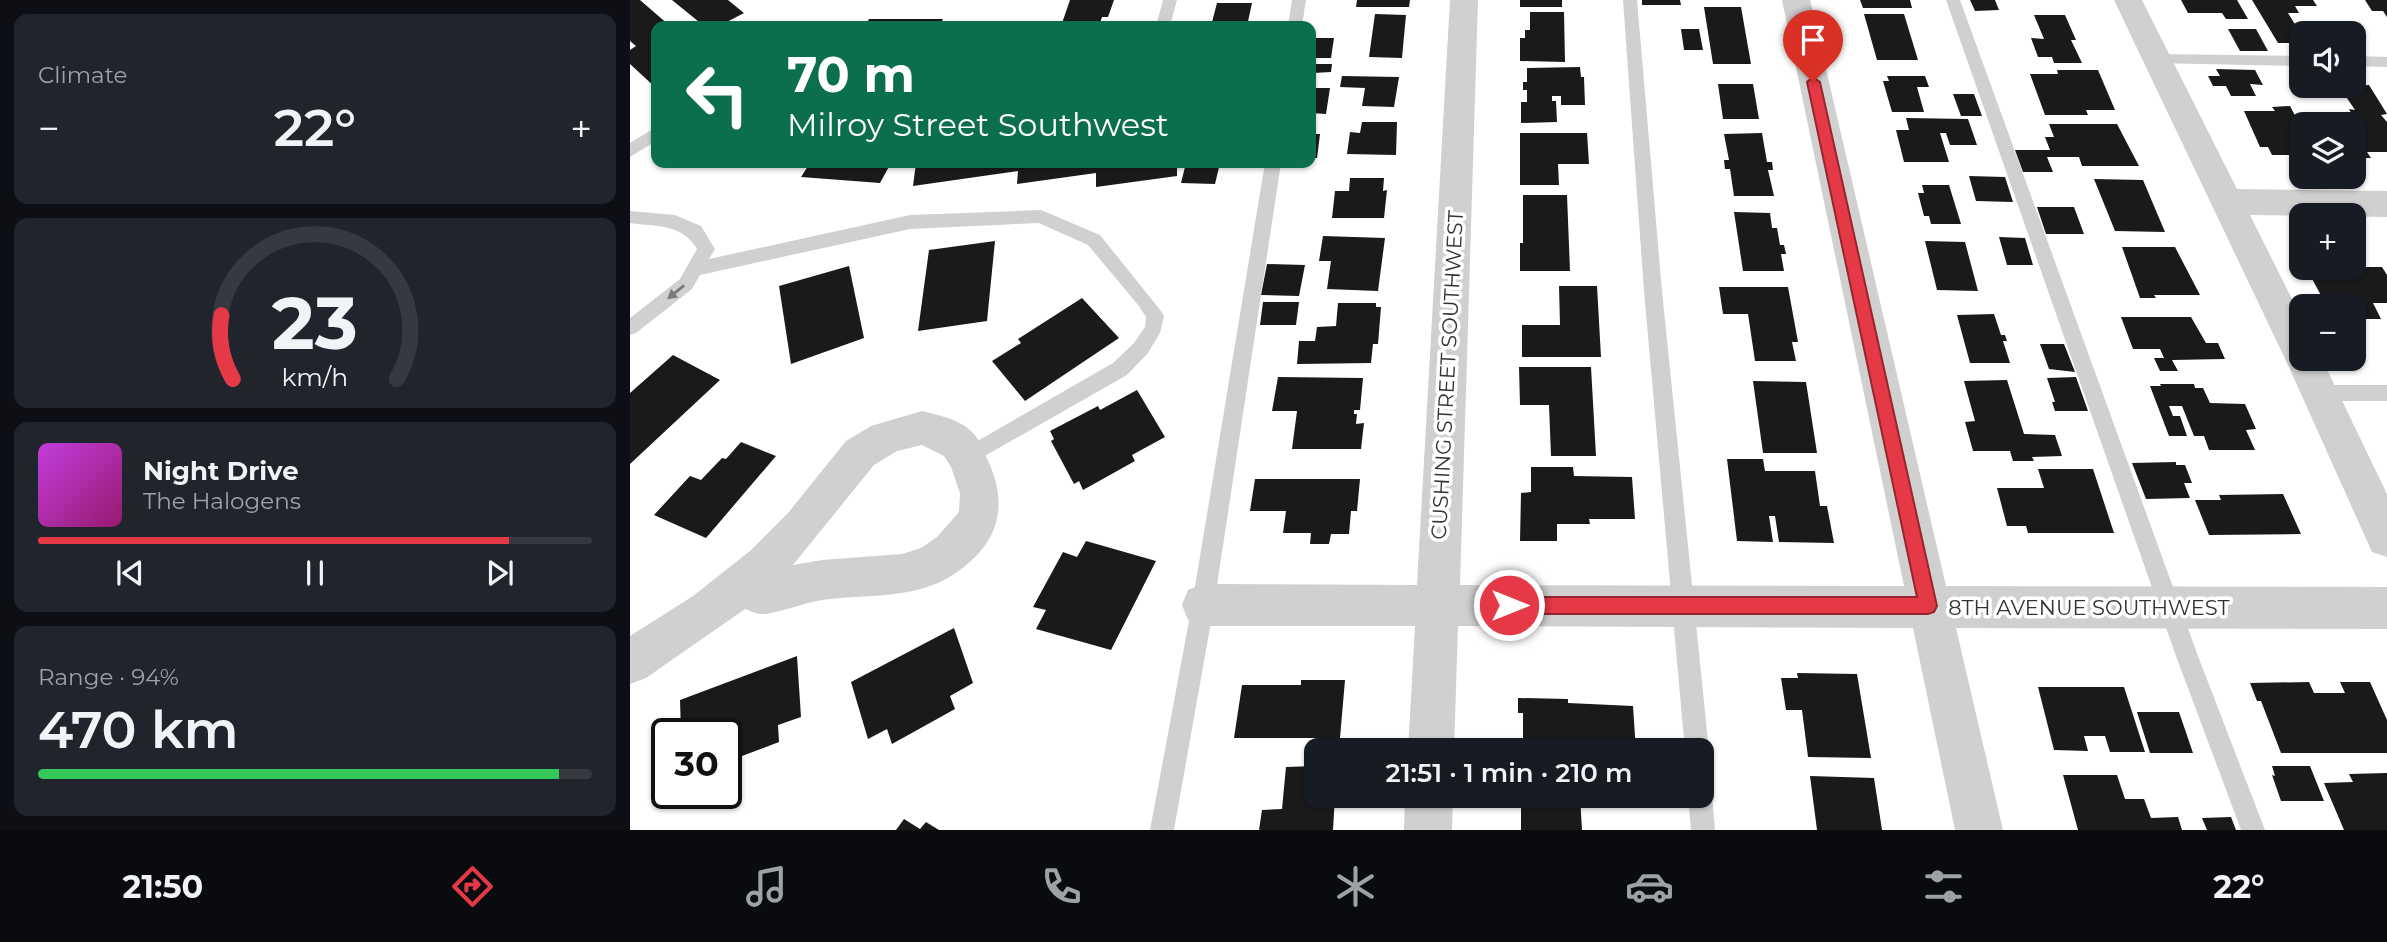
<!DOCTYPE html>
<html lang="en">
<head>
<meta charset="utf-8">
<style>
	body { margin:0; font-family:Montserrat,sans-serif; background:#20242c; color:#f1f3f6; height:100vh; display:flex; flex-direction:column; font-size:26px; white-space:nowrap }
	* { box-sizing:border-box; margin:0 }
	p { font-size:23px; color:#9ea1a6 }
	.icon { flex:none; width:38px; height:38px; fill:none; stroke:currentColor; stroke-width:2; stroke-linecap:round; stroke-linejoin:round }
	.map { position:relative; flex:1; overflow:hidden }
	.details { display:flex; flex-direction:column; gap:14px; padding:14px; background:#0d0f14; width:630px }
	.details>* { flex:none }
	.guide { position:absolute; left:21px; top:21px; width:665px; height:147px; border-radius:14px; box-shadow:0 2px 5px #0004; background:#0b6e4f; color:#fff; overflow:hidden }
	.tools { position:absolute; left:1659px; top:21px; display:grid; gap:14px }
	.tools a { display:grid; place-items:center; width:77px; height:77px; border-radius:14px; background:#171b24; box-shadow:0 2px 5px #0004; font-size:35px }
	.speed { position:absolute; left:21px; top:718px; display:flex; gap:14px; font-size:35px; font-weight:700; text-align:center }
	.speed>* { display:grid; place-content:center; width:91px; height:91px; border-radius:50%; background:#171b24; box-shadow:0 2px 5px #0004; line-height:1 }
	.speed .limit { border:4px solid #111; border-radius:10px; background:#fff; color:#111 }
	.pin { position:absolute; display:grid; place-items:center; width:60px; height:60px; color:#fff; margin:-72px -30px; border-radius:50% 50% 50% 0; rotate:-45deg; box-shadow:0 0 7px #0007 }
	.pin .icon { rotate:45deg }
	.me { position:absolute; width:77px; margin:-38px; rotate:90deg; stroke-linejoin:round; filter:drop-shadow(0 0 5px #0008) }
	.turn { display:flex; align-items:center; gap:24px; height:147px; padding:0 21px; font-size:32px }
	.turn .icon { width:91px; height:91px; stroke-width:2.5 }
	.turn b { display:block; font-size:49px; line-height:60px }
	.big { font-size:52px; font-weight:600; line-height:1.1 }
	.details .card { flex:1; display:flex; flex-direction:column; justify-content:center; gap:10px; min-width:0; padding:0 24px; border-radius:14px; background:#20242c }
	.details .dial { align-items:center; gap:0 }
	.dial svg { height:182px; overflow:visible; fill:none; stroke:#363941; stroke-width:7; stroke-linecap:round; text-anchor:middle }
	.dial text { fill:#f1f3f6; stroke:none }
	.song { display:flex; align-items:center; gap:21px }
	.cover { width:84px; height:84px; border-radius:10px; background:linear-gradient(135deg,hsl(290 70% 55%),hsl(320 70% 35%)) }
	.played { height:7px; border-radius:4px; background:linear-gradient(90deg,#e63946 85%,#363941 85%) }
	.keys { display:flex; justify-content:space-around; direction:ltr }
	.heat { display:flex; justify-content:space-between; align-items:center; font-size:38px; direction:ltr }
	.charge { height:10px; border-radius:5px; background:linear-gradient(90deg,#34c759 94%,#363941 0) }
	.trip { position:absolute; left:674px; top:738px; width:410px; height:70px; border-radius:14px; background:#171b24; box-shadow:0 2px 5px #0004; font-weight:600; line-height:70px; text-align:center }
	.menu { display:flex; height:112px; justify-content:space-around; align-items:center; background:#090b0e; color:#9ea1a6 }
	.menu .icon { width:49px; height:49px }
	.menu .active { color:#e63946 }
	.menu b { font-size:32px; color:#f1f3f6 }
	main { display:flex; flex:1; min-height:0 }
	.map>svg:first-child { display:block }
	.building { fill:#1a1a1a }
	.lines { fill:none; stroke-linecap:round; stroke-linejoin:round }
	.lane { fill:#d0d0d0; fill-rule:evenodd }
	.street { fill:#d0d0d0; fill-rule:evenodd }
	.oneway { fill:#7a7a7a }
	.route { fill:#e63946; stroke:#96252e; stroke-width:2 }
	.labels { text-anchor:middle; dominant-baseline:central; stroke-width:7; stroke-linejoin:round; paint-order:stroke }
	.street-label { font-size:21px; fill:#333; stroke:#fff }
</style>
</head>
<body>
<main>
<section class="details">
<div class="card"><p>Climate</p>
<div class="heat"><a>−</a><b class="big">22°</b><a>+</a></div>
</div>
<div class="card dial"><svg viewBox="0 0 100 80">
<path d="M14 69A42 42 0 1 1 86 69"/>
<path d="M14 69A42 42 0 0 1 9 41" stroke="#e63946"/>
<text x="50" y="56" font-size="32" font-weight="700">23</text>
<text x="50" y="72" font-size="11">km/h</text>
</svg></div>
<div class="card">
<div class="song"><i class="cover"></i><div><b>Night Drive</b><p>The Halogens</p></div></div>
<div class="played"></div>
<div class="keys"><svg class="icon" aria-label="previous" viewBox="0 0 24 24"><path d="M18 5L8 12l10 7zM5 5v14"/></svg><svg class="icon" aria-label="pause" viewBox="0 0 24 24"><path d="M8 5v14M16 5v14"/></svg><svg class="icon" aria-label="next" viewBox="0 0 24 24"><path d="M6 5l10 7-10 7zM19 5v14"/></svg></div>
</div>
<div class="card"><p>Range · 94%</p><b class="big">470 km</b><div class="charge"></div></div>
</section>
<div class="map">
<svg width="1757" height="830" viewBox="0 0 1757 830">
	<rect width="100%" height="100%" fill="#fff"/>
	<path class="building" d="M0,0h10l30,26h-14v62l-26,-24v-14l6,-4 -6,-5z
		M42,0h56l16,13 -25,13h-15z
		M440,0h44l-6,17h-6l-3,9h-38z
		M727,0h53l-1,7h-53z
		M890,0h42v7h-42z
		M1012,0h38l1,5h-39z
		M1230,0h50l2,8h-49z
		M1340,0h25l4,10 -24,1z
		M1551,0h56l11,19h-22l-4,-6h-34z
		M1622,0h61l4,6h-22l4,7h-11l13,21v9h-23z
		M1735,0h22v17l-4,-6h-11z
		M587,3h35l-5,23h-36z
		M1074,7h37l10,57h-38z
		M900,12h34l1,50 -45,-1v-23h5v-8h5z
		M745,14l31,1 -4,43 -33,-1z
		M1234,14h40l14,46h-41z
		M1404,15h31l11,25h-5l11,23h-28l-2,-6h-14l-7,-19 13,1z
		M239,19h74l-3,7h-75z
		M1051,29h18l4,21h-19z
		M1598,29h28l12,22h-28z
		M681,38h23l-3,20h-20z
		M683,64h19l-1,8 -18,1z
		M950,67l1,10h3l1,28h-24v-9h-9v5h4l1,21 -36,1v-21h6v-12h-4v-8h4v-14z
		M1586,69l39,1 8,15 -13,-1 6,12h-25l-5,-10h-13l-5,-10h12z
		M1427,70h41l17,40h-29l2,5h-43l-15,-41h28z
		M712,76l57,1 -5,30 -32,-1 3,-18 -25,-1z
		M1257,76h38l4,11h-12l7,25h-32l-9,-31h6z
		M1088,84h35l6,35h-36z
		M1739,85l18,29 -6,1 6,7v30h-20l4,6h-17v-34h-36l-2,-4h39l-6,-11 6,1 -12,-18h7l-4,-6z
		M681,88h19l-4,26 -15,-1z
		M1323,94h21l8,22h-21z
		M1660,106l11,21h-6l6,12v16h-29l-4,-8h-8l-16,-36h31l-3,-4z
		M1276,118l62,1 9,26h-27l-4,-12h-6l9,29h-45l-8,-32h13z
		M732,122h35l-1,33 -49,-1 3,-22 10,1z
		M1419,124h68l22,42h-57l-3,-9h-32l6,15h-30l-8,-22h35l-5,-13h9z
		M890,133h67l2,31h-31l1,21h-39z
		M1132,133l5,29h5l1,8h-5l6,26h-40l-4,-27h-5l-1,-9h5l-5,-26z
		M681,134h9l-3,24h-6z
		M180,163h81l-11,20 -79,-6z
		M286,163h261v13l-81,11v-14l-79,11 1,-13 -105,15z
		M556,163h34l-5,21 -34,-1z
		M1339,176l36,1 8,25 -37,-1z
		M720,178h34l-1,13 4,-1 -3,28h-52l3,-27h14z
		M1464,179l49,1 22,52 -50,-1z
		M1292,185h27l12,39h-30l-2,-8h-5l-6,-23h6z
		M893,195h44l3,76h-50v-28h3z
		M1407,207h37l10,27h-38z
		M1104,212l36,1 2,15h5l3,17h4l2,9h-5l3,17h-41z
		M693,236l62,2 -7,53 -51,-2 4,-28h-12z
		M1369,237l26,1 8,27h-26z
		M365,241l-8,80 -69,10 11,-81z
		M1295,241l40,1 13,49 -41,-1z
		M1492,247h53l25,48h-46l2,3h-16z
		M637,264l38,1 -6,31 -38,-1z
		M219,266l15,72 -73,26 -12,-78z
		M1724,267h28l5,8v28h-14l8,16h-27v-13h-22l-2,-3h-5l-16,-30h47z
		M929,286h38l4,71h-79v-32h38z
		M1089,287h69l10,55h-6l4,19h-41l-7,-47h-25z
		M452,298l37,40 -94,63 -33,-40 29,-18 -3,-4z
		M633,302h36l-3,23h-36z
		M708,303h38v4h5l-3,37h-5l-2,19 -74,1 2,-23h16l2,-14 19,-1z
		M1364,314l7,21h4l2,6h-4l7,22h-40l-13,-48z
		M1491,317h70l15,26h12l7,16 -53,1 6,11h-18l-6,-13h10l-4,-9h-27z
		M1410,344h24l11,28 -26,-3z
		M43,355l47,25 -90,84v-71z
		M889,367h72l5,89h-45l-2,-51h-29z
		M648,377l85,1 -3,32h-6v4h3l-1,10 8,-1 -3,26h-69l5,-38h-25z
		M1446,377l12,34h-33l-3,-9h3l-8,-24z
		M1377,380l17,54 31,1 7,21 -30,1 2,4h-21l-3,-10h-37l-8,-29 10,-1 -11,-40z
		M1123,381l53,1 11,71h-54z
		M1530,384h34l1,4h8l7,15 35,1 11,25 -10,1 9,20h-46l-5,-14h-10l-12,-30h-13l4,10h7l7,20h-18l-19,-50h11z
		M507,390l28,47 -33,18 3,6 -52,29 -4,-9 -5,3 -23,-43 3,-2 -4,-8 48,-25 2,4z
		M111,442l35,14 -70,82 -52,-23 36,-39 11,4 21,-22 4,1z
		M1097,459h36l2,12h50l5,35h7l7,37 -55,-1 -4,-26h-6l4,26 -36,-1z
		M1546,462v3h9l7,18h-8l6,15 -44,1 -14,-36z
		M901,467h42l1,9 58,1 3,42h-46l1,5h-33v17h-37l1,-48 10,-1z
		M1408,469h55l21,64h-86l-2,-7h-19l-10,-38h47z
		M625,479h105l-3,32h-6l-2,23h-18l-2,10h-19l1,-11h-28l3,-22h-36z
		M1653,494l18,40 -92,1 -14,-35h26l-2,-5z
		M456,541l70,20 -45,89 -75,-21 10,-19 -13,-3 30,-55 14,5z
		M324,628l19,55 -23,13 5,13 -63,35 -5,-15 -19,10 -17,-57z
		M167,656l4,61 -23,8 1,17 -53,20v-29h-45l-1,-33z
		M1167,673l60,1 14,84 -63,-1 -6,-47h-16l-5,-32h17z
		M671,680h44l-5,58h-106l8,-53h59z
		M1679,682l5,11h31l-5,-11h30l17,38v33h-106l-20,-52h-4l-7,-18z
		M1408,687h86l21,65h-35l-5,-16h-21l4,15 -34,-1z
		M888,698l50,1v4l65,3 3,45h-113v-38h-5z
		M1507,712h42l14,41h-43z
		M686,766v30h19l-2,34h-74l3,-20 20,-1 4,-42z
		M1642,766h38l14,35h-43l-9,-26 3,1z
		M1757,773v57h-43l-20,-47 29,-1 -4,-8z
		M1433,775h54l8,24h19l7,19 27,-1 4,13h-104z
		M1180,776l64,2 8,52h-65z
		M891,796h59l2,34h-61z
		M1601,817l5,13h-29l-5,-12z
		M274,819l16,10 6,-7 13,8h-43z"/>
	<g class="lines">
		<path class="lane" d="M533,0h14l-7,26h-14z
			M662,0h14l-4,26h-14z
			M993,0h14l25,291 47,460 -4,8 -4,2v-10h-16l-41,-460z
			M1316,0h14l238,656 67,174h-24l-65,-174z
			M1527,54l144,2v10l-149,-3 -3,-4z
			M1724,56l33,1v10l-33,-1z
			M26,127v14l-26,16v-14z
			M635,163h16l-67,442 -40,225h-24l42,-225z
			M411,210l59,25 61,76 3,5 -4,17 -12,20 -21,22 -160,91 -7,-3 -3,-6 3,-6 153,-88 21,-20 11,-16 1,-10 -7,-11 -51,-61 -49,-22 -129,6 -210,46 -8,14 -56,44 -6,2v-17l50,-39 17,-30c-16,-26 -40,-22 -67,-26v-12l45,4 26,11 14,23 -6,10 201,-44z
			M1691,385h66v16h-66l-7,-2 -2,-6 2,-6z
			M1071,785l7,3 4,8 3,34h-24l-3,-34h13z"/>
		<path class="street" d="M820,0h28l-18,585 444,1 -122,-586h28l136,586 441,1v42l-431,-1 47,202h-48l-42,-202 -455,-2 -4,125h-46l7,-125h-212l-15,-6 -6,-15 6,-15 15,-6 214,1z
			M1484,0h28l95,189 150,2v26l-137,-2 51,102v42h21l65,135v63l-15,-5 -84,-187z
			M292,411c16,4 37,8 49,20 9,8 13,21 18,32 21,47 7,85 -38,113 -39,24 -85,18 -129,24 -16,2 -48,15 -62,14 -4,0 -11,-4 -15,-5l-99,69 -16,6v-48l63,-40 57,-45 38,-38 58,-72 25,-15zM292,445l22,11 7,11 9,26 -1,19 -22,25 -16,11 -19,6 -80,6 -29,5 81,-100 23,-14z
			M775,796h48l-1,34h-48z"/>
	</g>
	<defs><path id="oneway-solid" d="M-6-.8H1V-3.2L6.5 0L1 3.2V.8H-6Z" transform="scale(1.75)"/></defs>
	<use class="oneway" href="#oneway-solid" transform="translate(46 292) rotate(141)"/>
	<path class="route" d="M1183,77l7,5 117,524 -3,6 -6,2h-419l-6,-3 -2,-6 2,-6 6,-2h408l-110,-515z"/>
	<g class="labels">
		<g class="street-label">
			<text transform="translate(817 375) rotate(-87)">CUSHING STREET SOUTHWEST</text>
			<text x="1459" y="607">8TH AVENUE SOUTHWEST</text>
		</g>
	</g>
</svg>
<div class="tools">
<a><svg class="icon" aria-label="sound" viewBox="0 0 24 24"><path d="M4 9h4l5-4v14l-5-4H4zM17 9q2 3 0 6"/></svg></a>
<a><svg class="icon" aria-label="layers" viewBox="0 0 24 24"><path d="M12 4l9 5-9 5-9-5zM3 14l9 5 9-5"/></svg></a>
<a>+</a>
<a>−</a>
</div>
<div class="speed"><div class="limit">30</div></div>
<div class="pin" style="left:1183px;top:82px;background:#d93025"><svg class="icon" aria-label="arrive" viewBox="0 0 24 24"><path d="M6 21V4h12l-3 4 3 4H6"/></svg></div>
<svg class="me" style="left:879px;top:605px" viewBox="-20 -20 40 40"><circle r="17" fill="#e63946" stroke="#fff" stroke-width="3"/><path d="M0-11L8 9 0 5-8 9z" fill="#fff"/></svg>
<div class="trip">21:51 · 1 min · 210 m</div>
<div class="guide">
<div class="turn"><svg class="icon" aria-label="left" viewBox="0 0 24 24"><path d="M17 20v-9H6M10 6l-5 5 5 5"/></svg><div><b>70 m</b>Milroy Street Southwest</div></div>
</div>
</div>
</main>
<nav class="menu">
<b>21:50</b>
<svg class="icon active" aria-label="directions" viewBox="0 0 24 24"><path d="M12 3l9 9-9 9-9-9zM9 14v-3h6M13 9l2 2-2 2"/></svg>
<svg class="icon" aria-label="music" viewBox="0 0 24 24"><path d="M9 18V5l10-2v13"/><circle cx="6" cy="18" r="3"/><circle cx="16" cy="16" r="3"/></svg>
<svg class="icon" aria-label="phone" viewBox="0 0 24 24"><path d="M5 4h4l2 5-3 2q2 4 5 5l2-3 5 2v4C11 20 4 13 5 4z"/></svg>
<svg class="icon" aria-label="climate" viewBox="0 0 24 24"><path d="M12 3v18M4 7l16 10M4 17L20 7"/></svg>
<svg class="icon" aria-label="car" viewBox="0 0 24 24"><path d="M5 17H2v-5l4-1 3-4h7l3 4 3 1v5h-3M9 17h6M6 11h13"/><circle cx="7" cy="17" r="2"/><circle cx="17" cy="17" r="2"/></svg>
<svg class="icon" aria-label="filters" viewBox="0 0 24 24"><path d="M4 7h16M4 17h16"/><circle cx="9" cy="7" r="2"/><circle cx="15" cy="17" r="2"/></svg>
<b>22°</b>
</nav>
</body>
</html>
